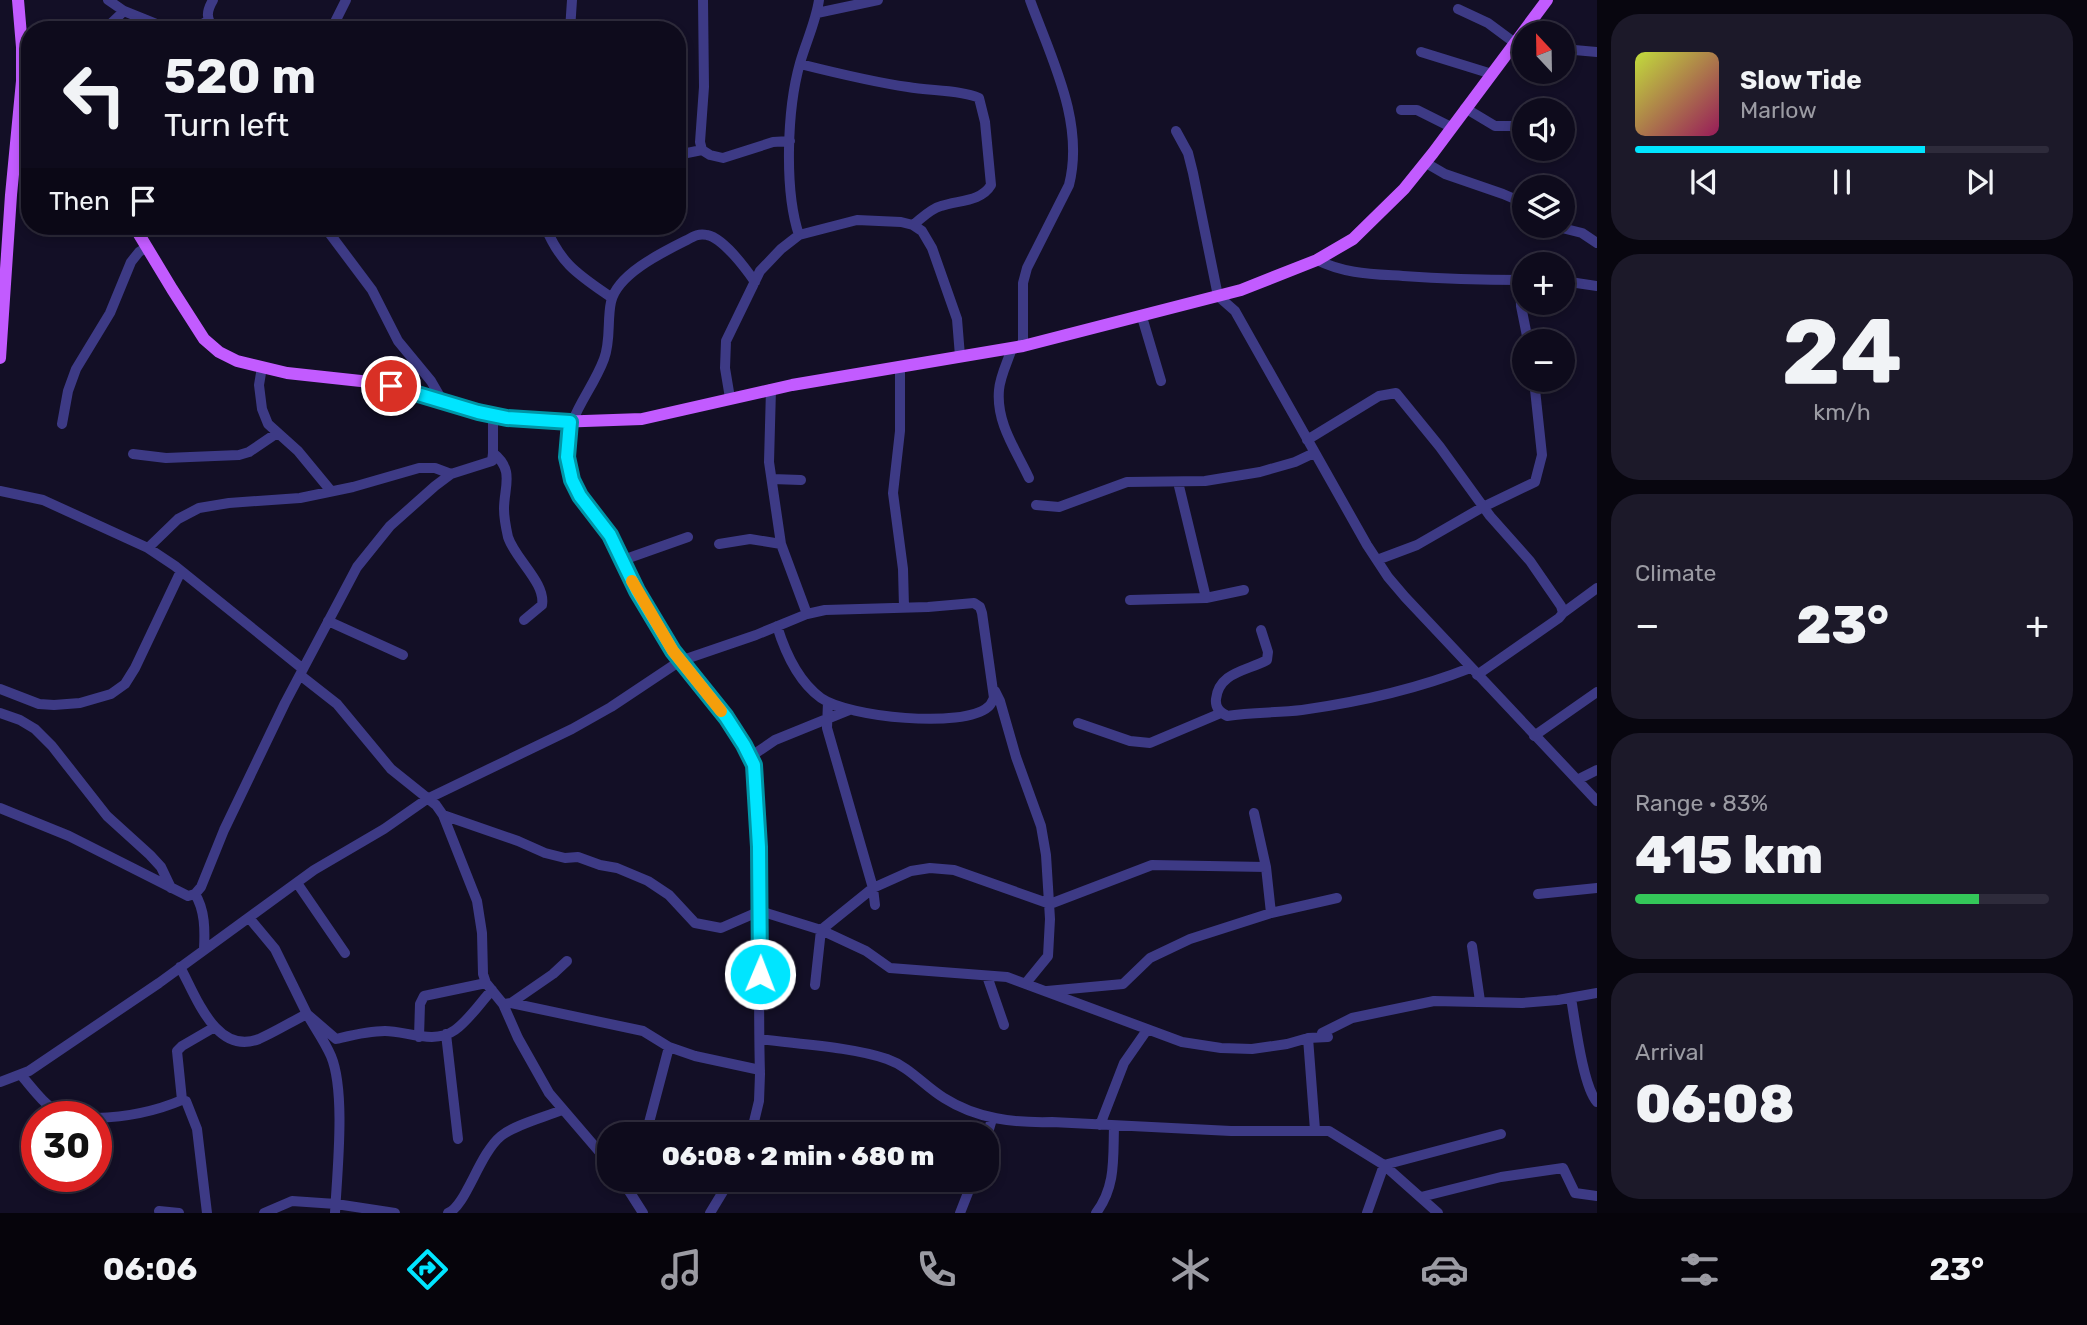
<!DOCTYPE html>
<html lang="en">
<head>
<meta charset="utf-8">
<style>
	body { margin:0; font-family:Rubik,sans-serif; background:#1c1929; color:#f1f3f6; height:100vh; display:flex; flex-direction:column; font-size:26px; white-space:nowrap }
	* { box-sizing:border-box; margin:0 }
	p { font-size:23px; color:#9b9ba3 }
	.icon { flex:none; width:38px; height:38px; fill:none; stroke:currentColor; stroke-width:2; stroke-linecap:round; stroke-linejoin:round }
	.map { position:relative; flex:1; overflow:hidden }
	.sheet { display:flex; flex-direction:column; gap:14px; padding:14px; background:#08060f; width:490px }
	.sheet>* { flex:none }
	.top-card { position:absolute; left:21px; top:21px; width:665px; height:214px; border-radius:28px; box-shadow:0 4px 10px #0003,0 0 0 2px #2e2b3b; background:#0e0b1c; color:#f1f3f6; overflow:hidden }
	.needle { width:46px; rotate:338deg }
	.controls { position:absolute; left:1512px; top:21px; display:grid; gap:14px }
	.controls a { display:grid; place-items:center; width:63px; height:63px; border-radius:50%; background:#0e0b1c; box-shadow:0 4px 10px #0003,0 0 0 2px #2e2b3b; font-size:35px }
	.speed { position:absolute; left:21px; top:1101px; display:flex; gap:14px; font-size:35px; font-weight:700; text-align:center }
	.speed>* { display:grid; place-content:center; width:91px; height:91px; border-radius:50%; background:#0e0b1c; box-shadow:0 4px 10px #0003,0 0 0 2px #2e2b3b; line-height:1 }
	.speed .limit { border:10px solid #d22; background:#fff; color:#111 }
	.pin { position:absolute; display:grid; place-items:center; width:60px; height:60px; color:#fff; margin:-30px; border:4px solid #fff; border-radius:50%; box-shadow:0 2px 7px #0007 }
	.me { position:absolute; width:77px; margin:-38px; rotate:1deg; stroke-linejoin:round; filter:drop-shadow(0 0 5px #0008) }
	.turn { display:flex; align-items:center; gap:24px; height:147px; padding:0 28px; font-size:32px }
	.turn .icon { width:91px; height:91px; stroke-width:2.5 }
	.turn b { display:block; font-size:49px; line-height:60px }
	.then { display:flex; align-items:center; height:66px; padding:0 28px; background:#0003; gap:14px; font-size:26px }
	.big { font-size:52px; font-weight:800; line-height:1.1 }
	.sheet .widget { flex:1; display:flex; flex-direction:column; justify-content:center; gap:10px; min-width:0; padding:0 24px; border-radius:28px; background:#1c1929 }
	.sheet .dial { align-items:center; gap:0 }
	.dial b { font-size:91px; line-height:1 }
	.song { display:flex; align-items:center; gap:21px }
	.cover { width:84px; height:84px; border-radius:10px; background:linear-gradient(135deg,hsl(70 70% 55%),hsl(330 70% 35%)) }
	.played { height:7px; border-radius:4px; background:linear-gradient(90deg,#00e5ff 70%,#2e2b3b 70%) }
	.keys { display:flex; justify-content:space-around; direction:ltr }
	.heat { display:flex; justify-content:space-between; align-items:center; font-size:38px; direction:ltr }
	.charge { height:10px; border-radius:5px; background:linear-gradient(90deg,#34c759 83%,#2e2b3b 0) }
	.trip { position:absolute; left:597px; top:1122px; width:402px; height:70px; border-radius:28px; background:#0e0b1c; box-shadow:0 4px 10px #0003,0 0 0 2px #2e2b3b; font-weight:800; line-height:70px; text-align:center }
	.tab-bar { display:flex; height:112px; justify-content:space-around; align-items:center; background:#06040b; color:#9b9ba3 }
	.tab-bar .icon { width:49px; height:49px }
	.tab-bar .selected { color:#00e5ff }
	.tab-bar b { font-size:32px; color:#f1f3f6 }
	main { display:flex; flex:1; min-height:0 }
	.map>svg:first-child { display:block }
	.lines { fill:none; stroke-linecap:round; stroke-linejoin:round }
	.minor { stroke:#3d3a85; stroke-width:10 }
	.major { stroke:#c25bff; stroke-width:12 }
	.route-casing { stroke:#0095a6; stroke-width:18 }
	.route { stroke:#00e5ff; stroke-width:12 }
	.slow { stroke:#f59e0b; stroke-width:12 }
</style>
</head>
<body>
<main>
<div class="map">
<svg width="1597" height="1213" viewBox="0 0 1597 1213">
	<rect width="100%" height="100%" fill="#130f26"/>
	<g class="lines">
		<path class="minor" d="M108,0l16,11 47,19
			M213,0c-7,12 -7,18 1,30
			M703,0l1,87 -4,55 2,8 8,5 13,3 50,-16 17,-1
			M1458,9l30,14 27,20 9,2
			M817,13l61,-13
			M104,30l20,-19
			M191,30l17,-9
			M331,30l15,-30
			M570,30l2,-30
			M1563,49l34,3
			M1421,52l71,22
			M800,64c36,9 72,18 108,23 21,4 54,3 71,11l6,24 6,63c-10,17 -33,15 -50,21 -11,3 -19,12 -28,19
			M1465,108l30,18h29
			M1401,110h16l34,17
			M1176,131l12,22 5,20 25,123 17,15 132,234 21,32 17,20 192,204
			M677,155l25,-5
			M1426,163l19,11 58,20 21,9
			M324,226l48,64 26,51 33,40 11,19
			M545,226c16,39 34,49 67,72
			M1554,226l28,7 15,10
			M799,235c-15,-45 -12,-126 1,-172 6,-21 16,-42 19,-63
			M1317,260c28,14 56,14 86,16 41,3 81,4 121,4
			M1520,280l1,26 7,35
			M1563,281l34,5
			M1142,317l19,64
			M1023,346v-63l4,-15 42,-83c16,-63 -18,-127 -39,-185
			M1012,348c-4,13 -12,28 -13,42 -3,33 17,60 30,88
			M900,366v65l-7,62 10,76 1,38
			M262,367l-3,18 3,24 6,15 30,27 33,40
			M771,389l-2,73 12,82
			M730,398l-5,-30 1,-27 34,-70 21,-22 18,-14 58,-15 44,2 12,3 9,6 10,17 25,71 3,37
			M62,424l6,-33 8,-22 34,-56 21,-51 8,-10 8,-5
			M1307,440l72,-44 17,-3 44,54 50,69 40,45 31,45 2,7 -4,5 -82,57
			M493,453c22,17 11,34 11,56 0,9 2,19 4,28 7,22 38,46 34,68l-18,15
			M133,454l33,4 73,-3 10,-3 28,-19
			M772,479l29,1
			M0,491l43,9 105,48 27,18 128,103
			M1036,505l23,2 68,-25 78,-1 55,-9 35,-10 19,-9
			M719,544l31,-5 31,5 26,70
			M148,548l30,-29 21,-11 30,-5 71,-5 53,-11 66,-19h16l16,6
			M623,560l65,-23
			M1377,560l40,-15 66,-38 52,-25 7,-27 -8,-75
			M1206,598l38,-8
			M1130,600l76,-2 -28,-116
			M1563,613l34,-25
			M328,621l75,34
			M1261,630l7,22 -1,8c-20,11 -48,12 -51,39 -1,9 4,13 11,17 25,-4 50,-3 75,-6 57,-8 115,-21 168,-42
			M300,675l37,29 54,65 45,36 7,10 34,86 5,32 1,41 3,9 17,21 15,34 31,55 60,70
			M0,689l39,15 15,1 26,-2 31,-9 14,-10 10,-16 46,-97
			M995,691l5,10 16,56 25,69 5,29 4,64 -2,37 -22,27
			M828,702l-1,26 46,160 2,17
			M0,713l20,7 15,9 17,17 55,70 43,39 11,12 10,21
			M1078,723l52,18 20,2 71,-30
			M1534,736l63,-44
			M750,757l25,-17 74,-30
			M1577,780l20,-10
			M0,808l69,28 119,60 7,-2 6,-7 23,-57 61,-127 72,-136 33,-41 45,-40 16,-12 41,-13 1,-8v-38
			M1254,813l12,54 5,46
			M443,815l75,26 27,12 20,5 13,-1 22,8 17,3 31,13 21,14 26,28 26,5 39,-17 61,19 45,21 24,17 117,9 175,65 39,6 31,1 35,-5 21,-6 20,-1 -6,-4 30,-15 82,-17 88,2 36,-3 39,-7
			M297,883l48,70
			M195,894c10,16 10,36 9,55
			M1538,894l59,-6
			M250,919l25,30 32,65 29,25c17,-4 32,-8 49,-8 22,0 49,14 70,-1 14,-10 25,-27 37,-40
			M1472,946l8,55
			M180,967c16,29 36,89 79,72 16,-7 32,-17 48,-25 8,14 18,28 24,42 15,36 6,117 4,157
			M987,976l17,49
			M815,985l6,-55 52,-42 38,-17 19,-3 24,2 96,34 102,-39 114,2
			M1047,991l76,-7 27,-26 40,-19 81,-26 66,-15
			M1571,998c4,23 12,89 26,104
			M511,1003l132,28 26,16 26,9 65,14
			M505,1004l6,-1 42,-29 14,-13
			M446,1034l12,105
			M419,1037l1,-33 4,-8 62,-13
			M1308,1038l7,92
			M760,1039c37,5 93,8 127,20 23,8 37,27 57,39 33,21 70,25 108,24l179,9h98l55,34 54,48
			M21,1075c13,15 26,34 44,41
			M0,1082l29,-11 130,-88 155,-113 70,-41 43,-30 145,-70 39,-22 69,-46 76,-26 51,-21 18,-4 103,-3 46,-4 6,4 2,6 12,85c-1,2 -4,8 -6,9 -25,22 -140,10 -167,-9 -22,-16 -36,-46 -44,-72
			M182,1100l-5,-49 5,-5 31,-18
			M96,1118c31,-1 58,-6 86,-18l4,1 11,28 10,84
			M1100,1125l24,-62 23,-33
			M646,1134l23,-87
			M751,1134l8,-33 1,-27c-2,-67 0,-134 -1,-201 0,-35 2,-73 -5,-106 -9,-41 -59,-82 -82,-117 -12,-19 -24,-39 -35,-59 -9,-19 -16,-39 -28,-57 -15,-26 -41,-45 -42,-78 -2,-40 24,-62 37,-97 7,-18 3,-39 7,-57 6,-28 52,-50 76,-62 7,-4 12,-7 20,-5 16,3 39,34 48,47
			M987,1136l5,-17
			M622,1180l21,33
			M1421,1197l80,-20 62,-9 12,25 22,3
			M159,1211l20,2
			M264,1213l28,-12 44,3 59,9
			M448,1213c18,-7 31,-59 53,-77 13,-11 44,-19 61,-26
			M710,1213l20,-33
			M960,1213l13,-33
			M1096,1213c20,-26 17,-55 18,-86
			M1367,1213l17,-48 117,-31"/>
		<path class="major" d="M134,226l38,63 32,50 15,13 18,9 50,12 83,9 42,9 66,21 29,6 49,4 86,-3 150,-34 231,-39 218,-56 76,-30 36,-21 51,-50 29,-36 114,-153
			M0,358l11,-163 11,-114v-34l-4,-47"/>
	</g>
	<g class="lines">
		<g class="route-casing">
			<path id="route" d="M391,386l87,26 29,6 63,4 -3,35 5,23 8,16 30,39 27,56 36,60 53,66 18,28 10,20 5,82 1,127"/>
		</g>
		<use href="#route" class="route"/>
		<path class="slow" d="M632,581l41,70 48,60"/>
	</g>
</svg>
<div class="controls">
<a><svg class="needle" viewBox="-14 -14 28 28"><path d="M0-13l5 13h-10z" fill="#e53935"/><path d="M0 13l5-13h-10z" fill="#9b9ba3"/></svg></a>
<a><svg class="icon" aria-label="sound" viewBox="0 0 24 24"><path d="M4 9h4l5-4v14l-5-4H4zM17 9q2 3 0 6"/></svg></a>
<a><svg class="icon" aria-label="layers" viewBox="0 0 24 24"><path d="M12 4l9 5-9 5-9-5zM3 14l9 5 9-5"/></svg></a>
<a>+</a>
<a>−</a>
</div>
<div class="speed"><div class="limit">30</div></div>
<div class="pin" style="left:391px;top:386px;background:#d93025"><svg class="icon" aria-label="arrive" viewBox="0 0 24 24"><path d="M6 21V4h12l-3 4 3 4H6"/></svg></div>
<svg class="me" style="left:760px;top:974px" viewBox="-20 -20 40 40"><circle r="17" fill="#00e5ff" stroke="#fff" stroke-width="3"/><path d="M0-11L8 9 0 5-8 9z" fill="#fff"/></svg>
<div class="trip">06:08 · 2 min · 680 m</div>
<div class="top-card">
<div class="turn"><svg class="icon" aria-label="left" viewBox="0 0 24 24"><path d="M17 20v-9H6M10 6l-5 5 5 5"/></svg><div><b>520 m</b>Turn left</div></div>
<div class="then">Then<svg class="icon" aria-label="arrive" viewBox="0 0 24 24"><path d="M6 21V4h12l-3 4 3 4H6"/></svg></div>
</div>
</div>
<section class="sheet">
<div class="widget">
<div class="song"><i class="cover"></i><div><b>Slow Tide</b><p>Marlow</p></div></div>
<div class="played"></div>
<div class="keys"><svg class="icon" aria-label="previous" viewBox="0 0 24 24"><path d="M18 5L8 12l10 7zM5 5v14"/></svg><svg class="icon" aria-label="pause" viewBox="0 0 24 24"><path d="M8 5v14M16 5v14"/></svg><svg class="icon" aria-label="next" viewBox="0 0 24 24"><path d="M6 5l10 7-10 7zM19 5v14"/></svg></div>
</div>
<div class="widget dial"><b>24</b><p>km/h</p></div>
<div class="widget"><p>Climate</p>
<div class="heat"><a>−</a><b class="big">23°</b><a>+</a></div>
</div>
<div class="widget"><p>Range · 83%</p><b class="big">415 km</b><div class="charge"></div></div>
<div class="widget"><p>Arrival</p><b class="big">06:08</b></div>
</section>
</main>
<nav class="tab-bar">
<b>06:06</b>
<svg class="icon selected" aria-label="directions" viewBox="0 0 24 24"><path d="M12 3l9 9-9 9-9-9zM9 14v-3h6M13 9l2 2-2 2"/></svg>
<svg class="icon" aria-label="music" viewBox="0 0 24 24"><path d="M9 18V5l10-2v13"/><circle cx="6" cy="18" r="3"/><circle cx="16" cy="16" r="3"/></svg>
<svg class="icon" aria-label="phone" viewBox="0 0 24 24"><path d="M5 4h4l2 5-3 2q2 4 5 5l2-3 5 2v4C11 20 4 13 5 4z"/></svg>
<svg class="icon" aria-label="climate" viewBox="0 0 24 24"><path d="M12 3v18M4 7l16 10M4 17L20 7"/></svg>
<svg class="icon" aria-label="car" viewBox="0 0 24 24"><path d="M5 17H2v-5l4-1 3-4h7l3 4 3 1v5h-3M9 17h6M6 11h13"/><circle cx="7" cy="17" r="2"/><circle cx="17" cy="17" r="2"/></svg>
<svg class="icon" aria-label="filters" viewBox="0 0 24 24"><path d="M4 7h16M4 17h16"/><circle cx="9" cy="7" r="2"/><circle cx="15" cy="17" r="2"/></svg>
<b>23°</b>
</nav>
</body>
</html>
